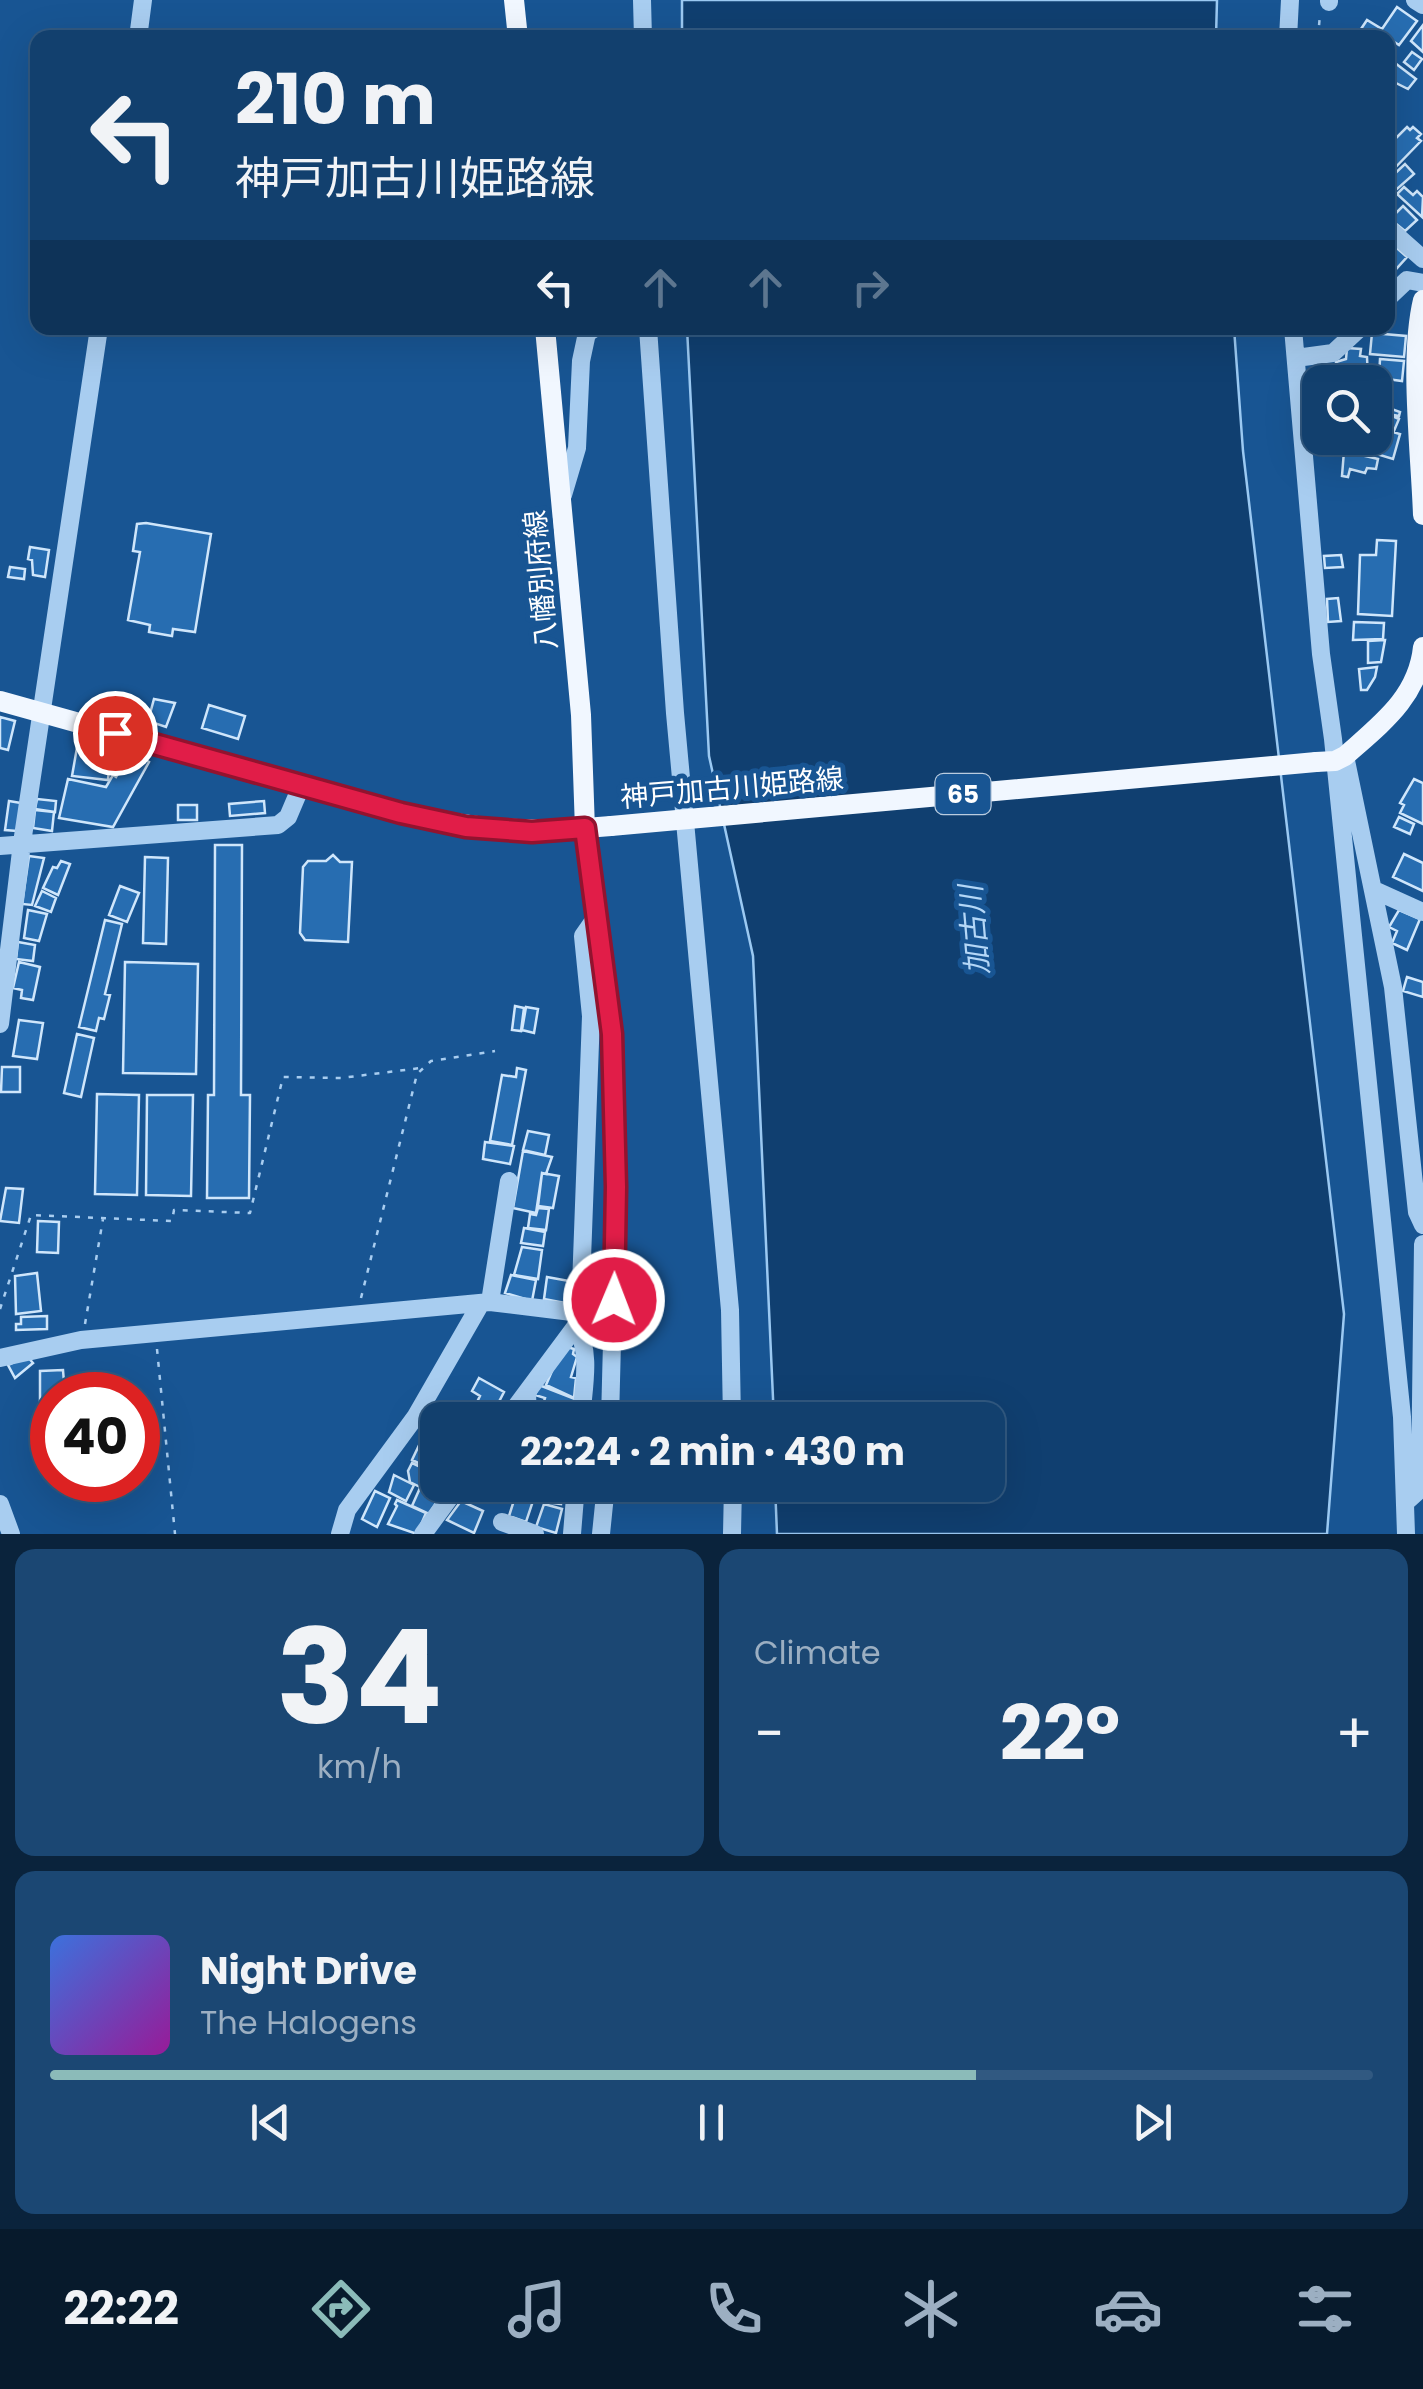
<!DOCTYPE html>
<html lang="en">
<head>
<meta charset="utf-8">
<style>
	body { margin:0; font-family:Poppins,"Noto Sans JP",sans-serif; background:#1b4773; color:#f1f3f6; height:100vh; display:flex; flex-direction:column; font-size:38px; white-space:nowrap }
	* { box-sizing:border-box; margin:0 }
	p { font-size:32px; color:#9cafc2 }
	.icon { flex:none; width:55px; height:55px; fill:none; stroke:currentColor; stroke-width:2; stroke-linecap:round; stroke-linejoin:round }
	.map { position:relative; height:1534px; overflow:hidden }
	.details { display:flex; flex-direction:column; gap:15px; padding:15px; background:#0a233c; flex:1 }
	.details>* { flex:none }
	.hud { position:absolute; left:30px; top:30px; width:1365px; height:305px; border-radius:20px; box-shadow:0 10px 40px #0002,0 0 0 2px #315981; background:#12406e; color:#f1f3f6; overflow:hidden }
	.fabs { position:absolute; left:1302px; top:365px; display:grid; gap:20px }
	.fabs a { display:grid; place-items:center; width:90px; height:90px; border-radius:20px; background:#12406e; box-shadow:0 10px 40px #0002,0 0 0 2px #315981; font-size:50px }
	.speed { position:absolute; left:30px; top:1372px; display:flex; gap:20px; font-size:50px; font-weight:700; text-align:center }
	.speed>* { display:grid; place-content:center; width:130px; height:130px; border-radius:50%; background:#12406e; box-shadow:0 10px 40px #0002,0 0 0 2px #315981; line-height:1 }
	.speed .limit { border:15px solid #d22; background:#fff; color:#111 }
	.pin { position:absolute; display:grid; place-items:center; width:85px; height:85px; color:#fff; margin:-42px; border:5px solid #fff; border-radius:50%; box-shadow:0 2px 10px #0007 }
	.me { position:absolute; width:110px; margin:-55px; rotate:1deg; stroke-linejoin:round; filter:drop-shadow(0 0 8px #0008) }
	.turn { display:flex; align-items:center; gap:35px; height:210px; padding:0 40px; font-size:45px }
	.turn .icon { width:130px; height:130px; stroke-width:2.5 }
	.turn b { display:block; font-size:70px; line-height:85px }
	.lanes { display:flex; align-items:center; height:95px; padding:0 40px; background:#0003; justify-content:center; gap:50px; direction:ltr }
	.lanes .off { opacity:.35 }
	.big { font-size:75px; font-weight:700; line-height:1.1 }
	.details .card { flex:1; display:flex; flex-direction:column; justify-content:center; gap:15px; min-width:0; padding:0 35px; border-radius:20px; background:#1b4773 }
	.details .dial { align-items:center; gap:0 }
	.dial b { font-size:130px; line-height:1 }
	.song { display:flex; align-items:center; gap:30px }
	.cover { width:120px; height:120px; border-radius:15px; background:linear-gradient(135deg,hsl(220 70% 55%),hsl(300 70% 35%)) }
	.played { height:10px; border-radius:5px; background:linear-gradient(90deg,#8bbbb9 70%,#315981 70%) }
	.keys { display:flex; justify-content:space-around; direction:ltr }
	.heat { display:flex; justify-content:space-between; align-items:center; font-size:55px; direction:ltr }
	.details .tiles { flex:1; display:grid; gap:15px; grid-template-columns:1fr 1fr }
	.card:last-child { grid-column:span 2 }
	.trip { position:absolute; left:420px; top:1402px; width:585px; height:100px; border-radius:20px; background:#12406e; box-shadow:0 10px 40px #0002,0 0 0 2px #315981; font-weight:700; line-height:100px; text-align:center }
	.dock { display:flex; height:160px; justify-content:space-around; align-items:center; background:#071a2c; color:#9cafc2 }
	.dock .icon { width:70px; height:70px }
	.dock .selected { color:#8bbbb9 }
	.dock b { font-size:45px; color:#f1f3f6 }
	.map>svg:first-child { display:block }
	.water { fill:#103f70; stroke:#9bc9f2; stroke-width:2.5 }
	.building { fill:#276db1; stroke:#cfe6fb; stroke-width:2.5 }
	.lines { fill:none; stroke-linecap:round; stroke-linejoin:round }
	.path { stroke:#a8cdf0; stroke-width:2.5; stroke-dasharray:5 8; stroke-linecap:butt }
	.minor { stroke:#a8cdf0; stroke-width:18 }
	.major { stroke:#f1f7ff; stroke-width:20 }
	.major-bridge { stroke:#f1f7ff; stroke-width:20 }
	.route-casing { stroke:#92132f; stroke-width:25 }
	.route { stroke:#e11d48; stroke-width:18 }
	.labels { text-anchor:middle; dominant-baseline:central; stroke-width:10; stroke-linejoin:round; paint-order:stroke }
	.shield { fill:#185593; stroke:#baccdf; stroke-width:2.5 }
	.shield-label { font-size:25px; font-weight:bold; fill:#fff }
	.street-label { font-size:28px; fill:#fff; stroke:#185593 }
	.water-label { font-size:30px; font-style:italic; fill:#b4d7f7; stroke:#185593 }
</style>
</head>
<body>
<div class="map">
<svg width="1423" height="1534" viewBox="0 0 1423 1534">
	<rect width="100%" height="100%" fill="#185593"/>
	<path class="water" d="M682,0h535l-1,37h-534z
		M687,328h547l9,123 101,863 -17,220h-550l-2,-49h213v-65h-214l-21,-464 -44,-200z"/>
	<path class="building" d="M1397,7l20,14 -18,24 -11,-7h-14l-13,-9 6,-9 15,9z
		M1423,25v27l-12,-11z
		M1412,52l10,7 -8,11 -10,-8z
		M1395,63l21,16 -8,10 -20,-10v-7z
		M1407,127l3,3 3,-3 8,7 -4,4 4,3 -33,34v-29z
		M1405,164l9,10 -17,15 -4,-1 -5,-8z
		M1404,187l9,8 4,-4 6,6 -1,20 -25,-23z
		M1403,206l14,14 -12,11 -15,-12z
		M1391,243l16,14 -19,21v-32z
		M1372,333l34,3 -2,21 -34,-3z
		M1347,348l14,1 -1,7 7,1 1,22 -33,-3 1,-14 10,-3z
		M1380,359l24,2 -2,20 -23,-3z
		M1351,378l40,5 -2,21 -14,-2v-20h-28z
		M1375,403l25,9 -1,4 -11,-2 11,5 -5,12 -19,-7z
		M1375,427l25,7 -7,25 -20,-6 3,-13 -7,-2h6z
		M1344,451l34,8 -2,10 -9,-1 -2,5 -15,-4 -2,8 -6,-1z
		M146,523l65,11 -16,98 -22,-3 -1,7 -23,-4 1,-7 -22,-5 12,-68 -7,-1 4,-27z
		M1377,540l19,1 -4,75 -34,-2 2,-59h16z
		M30,547l19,3 -4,27 -12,-2 -1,-15 -4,-1z
		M1341,555l2,12 -18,1 -1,-12z
		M10,567l15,2 -1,10 -16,-2z
		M1338,598l3,23 -13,1 -1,-23z
		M1354,622l30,1 -1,16 -30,1z
		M1385,640l-4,22 -13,1v-22z
		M1377,667l-2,10 -8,13h-6l-2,-21z
		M154,699l21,4 -9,24 -18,-6z
		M209,705l36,11 -7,23 -36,-11z
		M0,717l15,4 -7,29 -8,-2z
		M78,742l23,4 -2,18 10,2 -1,14 -36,-4z
		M132,751l17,11 -36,65 -54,-9 9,-39 38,8 7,-12 3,2z
		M1414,779l9,4v41l-23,-11 4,-8 -4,-2z
		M37,799l19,2 -1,11 -20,-3z
		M9,801l12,2 -4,28 -12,-1z
		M264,801l1,12 -35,3 -1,-12z
		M178,805h19v15h-19z
		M35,810l19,2 -2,19 -19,-3z
		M1399,817l15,7 -4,10 -16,-7z
		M215,845h27l-1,250h9l-1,103h-42l1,-103h6z
		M1404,854l19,9v28l-30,-14z
		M333,855l7,7h12l-4,80 -43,-2 -5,-7 3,-66 5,-6h18z
		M29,856l15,2 -12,47 -10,-1z
		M145,857l23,1 -2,86 -23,-1z
		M61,861l9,3 -12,31 -15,-7 10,-21 4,1z
		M120,886l19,7 -12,29 -18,-7z
		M42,891l14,7 -5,14 -16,-6z
		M28,910l19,4 -8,27 -15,-3z
		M1399,910l21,9 -13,31 -15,-7 5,-12 -8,-4z
		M105,920l17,4 -17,70 5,1 -6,24 -5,-1 -3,13 -17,-4z
		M18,942l17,3 -2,16 -17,-2z
		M19,962l21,5 -7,33 -12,-2 1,-8 -9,-2z
		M125,962l73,2 -2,110 -73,-1z
		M1407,977l16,5v15l-20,-6z
		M515,1006l9,2 -3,23 -9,-1z
		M526,1007l12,2 -4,24 -12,-3z
		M19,1020l24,3 -6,36 -24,-3z
		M77,1034l17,4 -13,59 -17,-4z
		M2,1067h18v25h-19z
		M517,1068l9,2 -14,75 -22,-4 12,-66 14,2z
		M97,1094l42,1 -2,100 -42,-1z
		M147,1095h46l-2,101 -45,-1z
		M528,1131l21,4 -4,20 -22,-5z
		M485,1142l29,4 -4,18 -27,-5z
		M523,1151l29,6 -6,17 -4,-1 -6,40 -23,-5z
		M542,1173l17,3 -6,32 -15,-2z
		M6,1188l17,1 -4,34 -19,-2z
		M538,1208l11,1 -3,21 -18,-2 2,-14 6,1z
		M38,1221l21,1 -1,31 -21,-1z
		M524,1228l21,4 -2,14 -22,-3z
		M522,1247l20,3 -4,29 -24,-4z
		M37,1273l4,38 -25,3 -1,-38z
		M511,1275l25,5 -4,21 -27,-8z
		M547,1277l22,4 -4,22 -21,-4z
		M47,1316v13l-31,1v-6h5v-7z
		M567,1347l7,2 -1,5 4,3 -6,20 5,1 -2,20 -28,-13 12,-28z
		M27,1356l6,7 -18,15 -7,-13z
		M63,1370l2,25h-13v6l-12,1v-31z
		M479,1378l25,14 -13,25 -17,-9 6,-12 -8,-5z
		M539,1385l36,14 -4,21 -30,-9 4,-13 -10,-3z
		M438,1403l22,11 -3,6h-19v5l-10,-5z
		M421,1441l17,7 -1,24 -25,-12z
		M412,1463l26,12 -6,18 -22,-11 -2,-11z
		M394,1475l20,10 -8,16 -17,-9z
		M516,1485h20l-3,11 -19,-6z
		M546,1485h17l-2,19 -17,-2z
		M420,1488l20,9 -11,17 -17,-8z
		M375,1491l15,7 -13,29 -15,-8z
		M516,1494l17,7 -7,21 -17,-6z
		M397,1500l29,13 -9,21 -29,-10 9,-18 -2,-2z
		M461,1501l22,10 -9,22 -27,-13z
		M544,1504l18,5 -6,24 -20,-6z"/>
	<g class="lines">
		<path class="path" d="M1318,38l2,-24
			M361,1298l56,-224 14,-13 64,-10
			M0,1309l31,-94 141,6 2,-11 76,3 33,-136 58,1 80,-10
			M85,1324l18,-105
			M157,1349l18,185"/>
		<path class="minor" d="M642,0l1,38
			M1415,0l8,5
			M1329,2v-2
			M138,38l5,-38
			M1288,38l2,-38
			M1388,228l35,31
			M1388,298l19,-18 16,3
			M648,328l27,385 55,597 2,110
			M1293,328l28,326 12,85 69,678 4,117
			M1296,358l37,-5 27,-25
			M563,495l14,-47 4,-87 6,-28 8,-5
			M1345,756l48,231 24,225 6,13
			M585,829l27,206 4,152 -6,233
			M0,846l278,-21 10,-8 14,-33
			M1374,890l49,22
			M0,1024l22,-181 77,-515
			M490,1302l19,-121
			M0,1358l81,-18 409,-38 90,11
			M527,1392l1,28
			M506,1420l70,-94
			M581,1420c2,-31 11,-67 -5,-94l4,-13 11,-297 -8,-80 14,-20
			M1407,1501l10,-9 3,-11 3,-237
			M0,1504l11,30
			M502,1522l33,12
			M340,1534l7,-24 69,-94 65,-113
			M423,1534l36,-49
			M572,1534l4,-49
			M601,1534l5,-49
			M732,1534l1,-49"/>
		<path class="major" d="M514,0l4,38
			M1423,300c-14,58 -2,154 0,215
			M545,328l36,387 4,114
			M0,701l401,112c77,17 132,20 210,13
			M1316,762l19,-1 10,-5c36,-32 73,-59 78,-109"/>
		<path class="major-bridge" d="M611,826l705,-64"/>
	</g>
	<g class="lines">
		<g class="route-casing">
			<path id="route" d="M115,733l286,80 65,14 66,5 53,-4 27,206 4,153 -2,113"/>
		</g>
		<use href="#route" class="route"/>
	</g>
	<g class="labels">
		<rect class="shield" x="935.5" y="774" width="55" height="40" rx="8"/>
		<g class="shield-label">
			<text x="963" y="794">65</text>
		</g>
		<g class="street-label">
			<text transform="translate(541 580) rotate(-95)">八幡別府線</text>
			<text transform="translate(732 788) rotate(-5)">神戸加古川姫路線</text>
		</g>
		<g class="water-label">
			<text transform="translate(974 930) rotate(-95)">加古川</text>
		</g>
	</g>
</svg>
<div class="fabs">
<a><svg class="icon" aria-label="search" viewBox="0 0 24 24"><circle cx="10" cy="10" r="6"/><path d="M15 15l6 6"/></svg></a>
</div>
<div class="speed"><div class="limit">40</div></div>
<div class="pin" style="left:115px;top:733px;background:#d93025"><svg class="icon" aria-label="arrive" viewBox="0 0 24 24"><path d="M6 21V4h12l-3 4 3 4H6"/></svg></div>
<svg class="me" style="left:614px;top:1300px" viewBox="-20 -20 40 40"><circle r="17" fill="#e11d48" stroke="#fff" stroke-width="3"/><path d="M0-11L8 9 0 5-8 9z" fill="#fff"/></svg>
<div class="trip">22:24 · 2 min · 430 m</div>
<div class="hud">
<div class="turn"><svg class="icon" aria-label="left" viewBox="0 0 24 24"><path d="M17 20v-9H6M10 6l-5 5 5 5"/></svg><div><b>210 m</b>神戸加古川姫路線</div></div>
<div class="lanes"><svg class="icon" aria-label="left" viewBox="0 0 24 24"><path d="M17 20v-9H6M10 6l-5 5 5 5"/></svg><svg class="icon off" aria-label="ahead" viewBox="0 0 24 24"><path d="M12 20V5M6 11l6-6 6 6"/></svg><svg class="icon off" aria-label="ahead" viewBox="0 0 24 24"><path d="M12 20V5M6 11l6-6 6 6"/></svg><svg class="icon off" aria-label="right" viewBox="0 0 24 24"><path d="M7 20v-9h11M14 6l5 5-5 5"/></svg></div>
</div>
</div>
<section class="details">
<div class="tiles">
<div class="card dial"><b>34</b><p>km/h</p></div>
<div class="card"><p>Climate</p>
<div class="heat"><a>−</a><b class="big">22°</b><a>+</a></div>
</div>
<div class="card">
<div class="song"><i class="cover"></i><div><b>Night Drive</b><p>The Halogens</p></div></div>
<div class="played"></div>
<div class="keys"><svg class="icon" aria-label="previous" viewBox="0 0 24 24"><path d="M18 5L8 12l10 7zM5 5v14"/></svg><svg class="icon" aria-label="pause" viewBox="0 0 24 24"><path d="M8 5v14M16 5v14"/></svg><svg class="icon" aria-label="next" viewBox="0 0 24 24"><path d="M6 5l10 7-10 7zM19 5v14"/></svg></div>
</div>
</div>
</section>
<nav class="dock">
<b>22:22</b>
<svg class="icon selected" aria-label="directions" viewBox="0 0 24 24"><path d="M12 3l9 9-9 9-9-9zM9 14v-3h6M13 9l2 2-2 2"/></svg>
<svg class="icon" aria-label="music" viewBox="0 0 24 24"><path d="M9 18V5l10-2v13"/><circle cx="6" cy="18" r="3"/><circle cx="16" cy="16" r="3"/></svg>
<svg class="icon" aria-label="phone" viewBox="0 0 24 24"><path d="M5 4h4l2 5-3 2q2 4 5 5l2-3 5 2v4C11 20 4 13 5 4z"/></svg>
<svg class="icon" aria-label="climate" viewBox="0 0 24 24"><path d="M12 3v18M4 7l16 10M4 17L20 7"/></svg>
<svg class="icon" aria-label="car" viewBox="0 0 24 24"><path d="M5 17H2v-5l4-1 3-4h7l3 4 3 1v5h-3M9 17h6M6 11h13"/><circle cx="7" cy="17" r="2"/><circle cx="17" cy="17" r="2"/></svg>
<svg class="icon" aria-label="filters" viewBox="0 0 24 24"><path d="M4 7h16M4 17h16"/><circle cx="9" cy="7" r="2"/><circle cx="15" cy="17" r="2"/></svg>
</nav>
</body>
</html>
